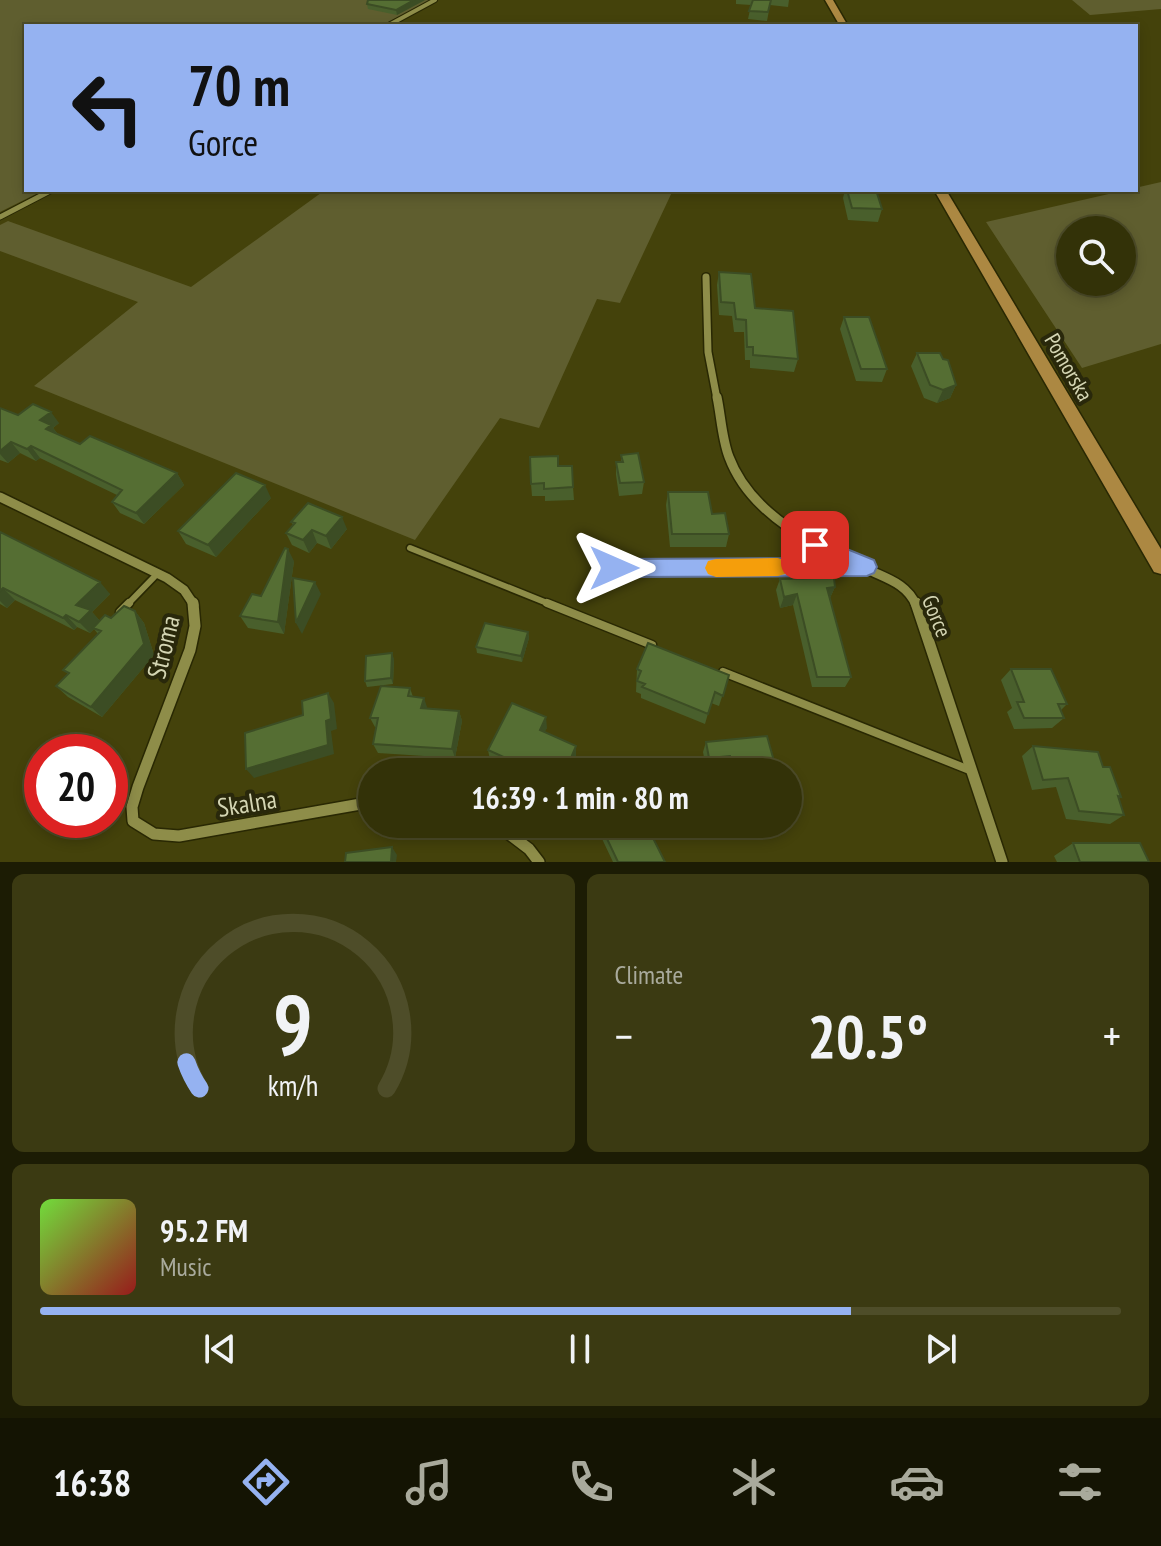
<!DOCTYPE html>
<html lang="en">
<head>
<meta charset="utf-8">
<style>
	body { margin:0; font-family:"PT Sans Narrow",sans-serif; background:#3b3a12; color:#f1f3f6; height:100vh; display:flex; flex-direction:column; font-size:30px; white-space:nowrap }
	* { box-sizing:border-box; margin:0 }
	p { font-size:26px; color:#a9aa9c }
	.icon { flex:none; width:44px; height:44px; fill:none; stroke:currentColor; stroke-width:2; stroke-linecap:round; stroke-linejoin:round }
	.map { position:relative; height:862px; overflow:hidden }
	.panel { display:flex; flex-direction:column; gap:12px; padding:12px; background:#1c1c04; flex:1 }
	.panel>* { flex:none }
	.guide { position:absolute; left:24px; top:24px; width:1114px; height:168px; border-radius:0px; box-shadow:0 4px 12px #0003,0 0 0 2px #4e4d29; background:#95b2f1; color:#111; overflow:hidden }
	.fabs { position:absolute; left:1056px; top:216px; display:grid; gap:16px }
	.fabs a { display:grid; place-items:center; width:80px; height:80px; border-radius:50%; background:#333208; box-shadow:0 4px 12px #0003,0 0 0 2px #4e4d29; font-size:40px }
	.speed { position:absolute; left:24px; top:734px; display:flex; gap:16px; font-size:40px; font-weight:700; text-align:center }
	.speed>* { display:grid; place-content:center; width:104px; height:104px; border-radius:50%; background:#333208; box-shadow:0 4px 12px #0003,0 0 0 2px #4e4d29; line-height:1 }
	.speed .limit { border:12px solid #d22; background:#fff; color:#111 }
	.pin { position:absolute; display:grid; place-items:center; width:68px; height:68px; color:#fff; margin:-34px; border-radius:16px; box-shadow:0 4px 12px #0006 }
	.me { position:absolute; width:88px; margin:-44px; rotate:90deg; stroke-linejoin:round; filter:drop-shadow(0 0 6px #0008) }
	.turn { display:flex; align-items:center; gap:28px; height:168px; padding:0 32px; font-size:36px }
	.turn .icon { width:104px; height:104px; stroke-width:2.5 }
	.turn b { display:block; font-size:56px; line-height:68px }
	.big { font-size:60px; font-weight:700; line-height:1.1 }
	.panel .card { flex:1; display:flex; flex-direction:column; justify-content:center; gap:12px; min-width:0; padding:0 28px; border-radius:12px; background:#3b3a12 }
	.panel .dial { align-items:center; gap:0 }
	.dial svg { height:208px; overflow:visible; fill:none; stroke:#4e4d29; stroke-width:7; stroke-linecap:round; text-anchor:middle }
	.dial text { fill:#f1f3f6; stroke:none }
	.song { display:flex; align-items:center; gap:24px }
	.cover { width:96px; height:96px; border-radius:12px; background:linear-gradient(135deg,hsl(100 70% 55%),hsl(0 70% 35%)) }
	.played { height:8px; border-radius:4px; background:linear-gradient(90deg,#95b2f1 75%,#4e4d29 75%) }
	.keys { display:flex; justify-content:space-around; direction:ltr }
	.heat { display:flex; justify-content:space-between; align-items:center; font-size:44px; direction:ltr }
	.panel .tiles { flex:1; display:grid; gap:12px; grid-template-columns:1fr 1fr }
	.card:last-child { grid-column:span 2 }
	.trip { position:absolute; left:358px; top:758px; width:444px; height:80px; border-radius:40px; background:#333208; box-shadow:0 4px 12px #0003,0 0 0 2px #4e4d29; font-weight:700; line-height:80px; text-align:center }
	.tab-bar { display:flex; height:128px; justify-content:space-around; align-items:center; background:#141403; color:#a9aa9c }
	.tab-bar .icon { width:56px; height:56px }
	.tab-bar .current { color:#95b2f1 }
	.tab-bar b { font-size:36px; color:#f1f3f6 }
	.map>svg:first-child { display:block }
	.green { fill:#5f5e2f; fill-rule:evenodd }
	.lines { fill:none; stroke-linecap:round; stroke-linejoin:round }
	.lane-far1-casing { stroke:#292803; stroke-width:9 }
	.lane-casing { stroke:#292803; stroke-width:11 }
	.street-far4-casing { stroke:#292803; stroke-width:6 }
	.street-far3-casing { stroke:#292803; stroke-width:7 }
	.street-far2-casing { stroke:#292803; stroke-width:10 }
	.street-far1-casing { stroke:#292803; stroke-width:12 }
	.street-casing { stroke:#292803; stroke-width:14 }
	.secondary-casing { stroke:#292803; stroke-width:3 }
	.lane-far1 { stroke:#8e8d49; stroke-width:6 }
	.lane { stroke:#8e8d49; stroke-width:8 }
	.street-far4 { stroke:#8e8d49; stroke-width:4 }
	.street-far3 { stroke:#8e8d49; stroke-width:5 }
	.street-far2 { stroke:#8e8d49; stroke-width:7 }
	.street-far1 { stroke:#8e8d49; stroke-width:9 }
	.street { stroke:#8e8d49; stroke-width:11 }
	.secondary { fill:#ac8842; fill-rule:evenodd }
	.wall { fill:#495f2c }
	.shaded-wall { fill:#3c4d24 }
	.building { fill:#556e33; stroke:#3c4d24; stroke-width:2 }
	.route { fill:#95b2f1; stroke:#61749d; stroke-width:2 }
	.slow { fill:#f59e0b }
	.labels { text-anchor:middle; dominant-baseline:central; stroke-width:8; stroke-linejoin:round; paint-order:stroke }
	.street-label { font-size:22px; fill:#d4d5b3; stroke:#29280b }
	.near-street-label { font-size:26px; fill:#d4d5b3; stroke:#29280b }
</style>
</head>
<body>
<div class="map">
<svg width="1161" height="862" viewBox="0 0 1161 862">
	<rect width="100%" height="100%" fill="#44420b"/>
	<path class="green" d="M0,0h433l-53,26h-354v164h18l-44,22z
		M1072,0h89v9l-71,6z
		M1161,182v162l-79,24 -96,-146zM1122,230v52h-52v-52z
		M325,190h348l-53,113 -23,-4 -58,129 -39,-10 -85,122 -381,-154 104,-84 -138,-51v-26l8,-4 183,66z"/>
	<g class="lines">
		<g class="lane-far1-casing">
			<path id="lane-far1" d="M410,548l142,57
				M600,548l5,16 9,4 246,-1
				M127,605l30,-31"/>
		</g>
		<g class="lane-casing">
			<path id="lane" d="M547,603l105,42
				M120,612l9,-9
				M723,672l249,99"/>
		</g>
		<g class="street-far4-casing">
			<path id="street-far4" d="M387,26l48,-26"/>
		</g>
		<g class="street-far3-casing">
			<path id="street-far3" d="M0,217l52,-27"/>
		</g>
		<g class="street-far2-casing">
			<path id="street-far2" d="M706,277l2,75 9,47"/>
		</g>
		<g class="street-far1-casing">
			<path id="street-far1" d="M717,397c4,19 5,42 12,60 22,59 87,89 140,113 19,9 38,14 47,35
				M0,497l167,81 17,12 10,15"/>
		</g>
		<g class="street-casing">
			<path id="street" d="M193,603l2,23 -5,24 -52,137 -6,20 1,14 21,13 25,2 193,-34
				M916,603l86,259
				M496,824l33,25 10,13"/>
		</g>
		<g class="secondary-casing">
			<path id="secondary" d="M825,0h8l15,26h-8z
				M934,190h12l215,359v25l-7,-2z"/>
		</g>
		<use href="#lane-far1" class="lane-far1"/>
		<use href="#lane" class="lane"/>
		<use href="#street-far4" class="street-far4"/>
		<use href="#street-far3" class="street-far3"/>
		<use href="#street-far2" class="street-far2"/>
		<use href="#street-far1" class="street-far1"/>
		<use href="#street" class="street"/>
		<use href="#secondary" class="secondary"/>
	</g>
	<path class="wall" d="M368,0h57l-28,15 -29,-6 -1,-5z
		M736,0h53l-1,7 -18,-2 -3,16 -19,-2 3,-14 -15,-1z
		M845,190h31l6,19 -4,13 -30,-2 -5,-22z
		M719,272l36,36 43,51 -4,13 -44,-4v-8h-5l-1,-28h-10l-2,-16 -13,-1 -2,-30z
		M844,317l43,52 -5,13 -26,-1 -16,-52z
		M917,353l39,32 -6,13 -13,5 -13,-5 -13,-32z
		M0,408l18,7 41,8 -6,5 5,6 22,10 97,29 7,12 -40,39 -24,-11 -8,-11 5,-7 -77,-37 -4,3 -16,-8 -12,10 -8,-3z
		M621,455l23,27 -2,12 -23,2 -3,-21v-13h5z
		M558,466l15,21 1,13 -29,1v-5h-13l-1,-12z
		M668,492l44,22 17,20 -3,13h-56l-4,-42z
		M271,498l-55,59 -30,-13 -8,-13z
		M291,522l56,7 -16,20 -14,-6 -8,10 -17,-8 -6,-12 7,-8z
		M0,532l110,62 -18,18 8,9 35,-10 9,12 10,32 -52,62 -34,-20 -12,-11 12,-12 -5,-4 35,-36 -4,-5 -4,4 -13,-6 -3,3 -59,-30 -8,8 -7,-4z
		M294,561l-10,73 -36,-6 -8,-12z
		M780,579l55,8 -5,11 21,79 -6,10h-33l-19,-82 -13,3 -4,-18z
		M528,632l1,6 -7,24 -45,-9 -1,-6z
		M394,659l-1,25 -26,3 -2,-6z
		M637,669l92,6 -10,31 -8,-3 -6,21 -64,-26v-4l-5,-2z
		M1011,669l56,35 -6,6 3,8 -12,10 -38,1 -7,-17 5,-4 -11,-28z
		M410,688l3,9 14,11 32,3 3,10 -7,37 -77,-5 -5,-9 3,-17h-1l-5,-9z
		M547,728l-3,4 32,24 -6,16h-53l-27,-12 -2,-10z
		M706,742l71,30h-49l-2,-6 -20,2 -3,-16z
		M1033,746l88,51 -2,1 5,17 -14,9 -44,-5 -10,-32 -24,3 -10,-34z
		M595,824h51l19,38h-52z
		M741,824h49l-5,9 -41,6z
		M1073,843l76,19h-92l-3,-6z"/>
	<path class="shaded-wall" d="M414,0h11l-28,15 -1,-5z
		M956,385l-6,13 -13,5 6,-13z
		M51,412l8,11 -6,5 7,9 -5,3 -15,-20z
		M11,442l9,11 -12,10 -8,-9v-3z
		M31,446l9,12 -4,3 -9,-12z
		M177,473l7,12 -40,39 -8,-11z
		M265,485l6,13 -55,59 -8,-12z
		M342,517l5,12 -16,20 -5,-13z
		M312,530l5,13 -8,10 -6,-13z
		M288,549l6,12 -10,73 -6,-12z
		M100,582l10,12 -18,18 9,10 -11,11 -11,-11 -3,-17z
		M315,582l6,12 -19,40 -6,-11z
		M835,587l-5,11 -3,-10z
		M3,588l12,12 -8,8 -7,-7v-10z
		M797,594l-4,11 -13,3 4,-11z
		M135,611l9,12 10,32 -52,62 -11,-10z
		M66,615l11,12 -3,3 -11,-12z
		M528,632l1,6 -7,24 -1,-6z
		M392,653l2,6 -1,25 -2,-6z
		M328,693l6,10 3,26 -6,2 3,23 -80,24 -8,-9 80,-48z
		M424,698l3,9 -2,11 -4,-10z
		M459,711l3,10 -7,37 -3,-9z
		M546,717l1,11 -7,12v-10z
		M576,746v10l-6,16h-5z
		M795,799l-5,9 -2,1v-8z
		M392,847l5,8 -1,7h-5z"/>
	<path class="building" d="M368,0h46l-18,10 -29,-6z
		M753,0h18l-3,12 -19,-1z
		M847,190h29l6,19 -30,-1z
		M719,272l32,2 4,34 38,3 5,48 -45,-4v-8h-6l-1,-27 -10,-1 -2,-16 -13,-1z
		M844,317h25l18,52h-26z
		M917,353h23l3,6 5,1 8,25 -13,5 -13,-5z
		M33,404l18,8 -11,8 11,5 -5,4 34,15 10,-8 87,37 -41,40 -24,-11 10,-12 -91,-44 -4,3 -16,-7 -11,9v-43l18,7z
		M638,453l6,29 -24,1 -4,-21h7l-2,-7z
		M558,456v10h14l1,21 -29,2v-6l-13,1 -1,-27z
		M236,473l29,12 -57,60 -30,-14z
		M668,492h40l4,22 13,-1 4,21h-57z
		M308,503l34,14 -16,19 -14,-6 -9,10 -17,-7 9,-10 -4,-1z
		M0,532l100,50 -24,23 15,5 -12,12 -13,-7 -3,3 -60,-30 -3,3z
		M285,548l3,1 -10,73 -38,-6 12,-22 9,2z
		M293,578l22,4 -19,41z
		M834,578l1,9 -8,1 24,89h-34l-20,-83 -13,3 -4,-18z
		M124,606l11,5 9,33 -53,63 -35,-21 13,-13 -6,-3 38,-39 -8,-3 12,-13 6,3z
		M485,623l43,9 -7,24 -45,-9z
		M648,643l81,32 -6,21 -8,-4 -7,22 -66,-27 3,-3 -8,-3 4,-10 -4,-2z
		M392,653l-1,25 -26,3 1,-25z
		M1011,669h40l16,35h-9l6,14h-40l-7,-16h7z
		M381,686l29,2 -2,8 16,2 -3,10 38,3 -7,38 -79,-5 5,-26h-8z
		M328,693l3,26 -5,2 2,24 -82,24 -1,-36 58,-18 -1,-14z
		M512,703l34,14 -6,13 36,16 -11,26h-28l-49,-22z
		M767,736l10,36h-43l-4,-16 -21,2 -3,-16z
		M1033,746l65,6 5,15h7l11,30 -3,-1 6,19 -45,-4 -11,-33 -25,2z
		M788,781l7,18 -7,2z
		M788,815l2,9 -41,6 -2,-6h41z
		M600,824h46l19,38h-47z
		M1073,843h67l9,19h-69z
		M392,847l-1,15h-46l1,-9z"/>
	<path class="route" d="M815,536l59,24 3,7 -3,6 -7,3 -253,1 -7,-2 -4,-7 4,-6 7,-3 210,-1 -16,-7 -3,-6 3,-6z"/>
	<path class="slow" d="M778,558l7,3 3,6 -3,7 -7,2 -62,1 -8,-3 -3,-6 3,-7 8,-2z"/>
	<g class="labels">
		<g class="street-label">
			<text transform="translate(1069 367) rotate(60)">Pomorska</text>
			<text transform="translate(937 616) rotate(68)">Gorce</text>
		</g>
		<g class="near-street-label">
			<text transform="translate(163 647) rotate(-76)">Stroma</text>
			<text transform="translate(247 803) rotate(-9)">Skalna</text>
		</g>
	</g>
</svg>
<div class="fabs">
<a><svg class="icon" aria-label="search" viewBox="0 0 24 24"><circle cx="10" cy="10" r="6"/><path d="M15 15l6 6"/></svg></a>
</div>
<div class="speed"><div class="limit">20</div></div>
<div class="pin" style="left:815px;top:545px;background:#d93025"><svg class="icon" aria-label="arrive" viewBox="0 0 24 24"><path d="M6 21V4h12l-3 4 3 4H6"/></svg></div>
<svg class="me" style="left:614px;top:568px" viewBox="-20 -20 40 40"><path d="M0-17L14 15 0 8-14 15z" fill="#95b2f1" stroke="#fff" stroke-width="4"/></svg>
<div class="trip">16:39 · 1 min · 80 m</div>
<div class="guide">
<div class="turn"><svg class="icon" aria-label="left" viewBox="0 0 24 24"><path d="M17 20v-9H6M10 6l-5 5 5 5"/></svg><div><b>70 m</b>Gorce</div></div>
</div>
</div>
<section class="panel">
<div class="tiles">
<div class="card dial"><svg viewBox="0 0 100 80">
<path d="M14 69A42 42 0 1 1 86 69"/>
<path d="M14 69A42 42 0 0 1 9 59" stroke="#95b2f1"/>
<text x="50" y="56" font-size="32" font-weight="700">9</text>
<text x="50" y="72" font-size="11">km/h</text>
</svg></div>
<div class="card"><p>Climate</p>
<div class="heat"><a>−</a><b class="big">20.5°</b><a>+</a></div>
</div>
<div class="card">
<div class="song"><i class="cover"></i><div><b>95.2 FM</b><p>Music</p></div></div>
<div class="played"></div>
<div class="keys"><svg class="icon" aria-label="previous" viewBox="0 0 24 24"><path d="M18 5L8 12l10 7zM5 5v14"/></svg><svg class="icon" aria-label="pause" viewBox="0 0 24 24"><path d="M8 5v14M16 5v14"/></svg><svg class="icon" aria-label="next" viewBox="0 0 24 24"><path d="M6 5l10 7-10 7zM19 5v14"/></svg></div>
</div>
</div>
</section>
<nav class="tab-bar">
<b>16:38</b>
<svg class="icon current" aria-label="directions" viewBox="0 0 24 24"><path d="M12 3l9 9-9 9-9-9zM9 14v-3h6M13 9l2 2-2 2"/></svg>
<svg class="icon" aria-label="music" viewBox="0 0 24 24"><path d="M9 18V5l10-2v13"/><circle cx="6" cy="18" r="3"/><circle cx="16" cy="16" r="3"/></svg>
<svg class="icon" aria-label="phone" viewBox="0 0 24 24"><path d="M5 4h4l2 5-3 2q2 4 5 5l2-3 5 2v4C11 20 4 13 5 4z"/></svg>
<svg class="icon" aria-label="climate" viewBox="0 0 24 24"><path d="M12 3v18M4 7l16 10M4 17L20 7"/></svg>
<svg class="icon" aria-label="car" viewBox="0 0 24 24"><path d="M5 17H2v-5l4-1 3-4h7l3 4 3 1v5h-3M9 17h6M6 11h13"/><circle cx="7" cy="17" r="2"/><circle cx="17" cy="17" r="2"/></svg>
<svg class="icon" aria-label="filters" viewBox="0 0 24 24"><path d="M4 7h16M4 17h16"/><circle cx="9" cy="7" r="2"/><circle cx="15" cy="17" r="2"/></svg>
</nav>
</body>
</html>
